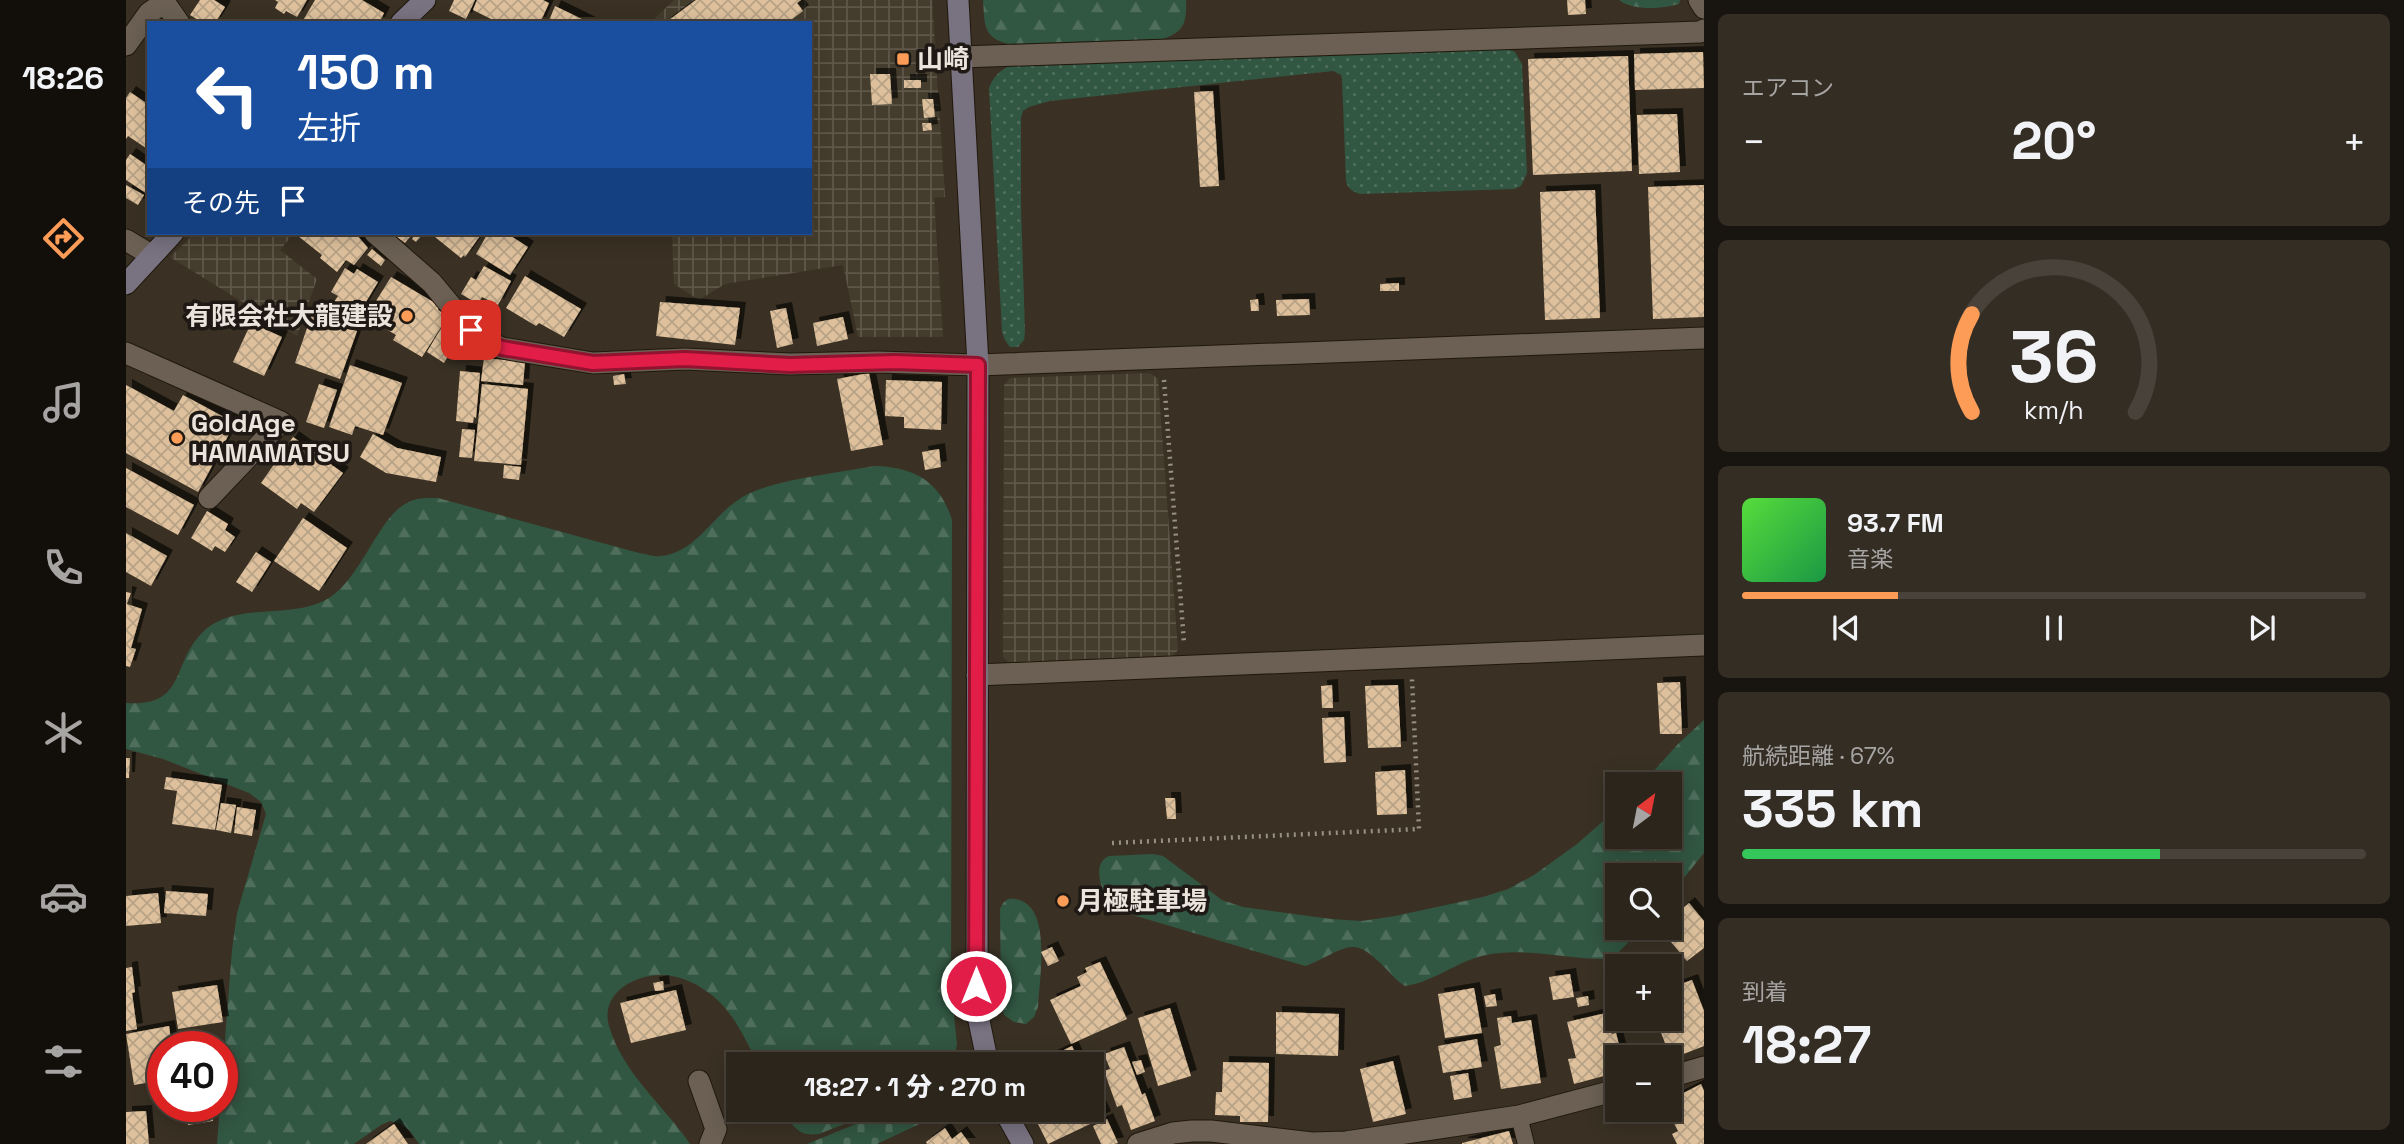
<!DOCTYPE html>
<html lang="ja">
<head>
<meta charset="utf-8">
<style>
	body { margin:0; font-family:"Space Grotesk","Noto Sans JP",sans-serif; background:#342d24; color:#f1f3f6; height:100vh; display:flex; flex-direction:column; font-size:26px; white-space:nowrap }
	* { box-sizing:border-box; margin:0 }
	p { font-size:23px; color:#a6a5a3 }
	.icon { flex:none; width:38px; height:38px; fill:none; stroke:currentColor; stroke-width:2; stroke-linecap:round; stroke-linejoin:round }
	.map { position:relative; flex:1; overflow:hidden }
	.drawer { display:flex; flex-direction:column; gap:14px; padding:14px; background:#18140f; width:700px }
	.drawer>* { flex:none }
	.guide { position:absolute; left:21px; top:21px; width:665px; height:214px; border-radius:0px; box-shadow:0 4px 18px #0003,0 0 0 2px #48423a; background:#1a4fa0; color:#fff; overflow:hidden }
	.needle { width:46px; rotate:32deg }
	.buttons { position:absolute; left:1479px; top:772px; display:grid; gap:14px }
	.buttons a { display:grid; place-items:center; width:77px; height:77px; border-radius:0px; background:#2c251b; box-shadow:0 4px 18px #0003,0 0 0 2px #48423a; font-size:35px }
	.speed { position:absolute; left:21px; top:1031px; display:flex; gap:14px; font-size:35px; font-weight:700; text-align:center }
	.speed>* { display:grid; place-content:center; width:91px; height:91px; border-radius:50%; background:#2c251b; box-shadow:0 4px 18px #0003,0 0 0 2px #48423a; line-height:1 }
	.speed .limit { border:10px solid #d22; background:#fff; color:#111 }
	.pin { position:absolute; display:grid; place-items:center; width:60px; height:60px; color:#fff; margin:-30px; border-radius:14px; box-shadow:0 4px 10px #0006 }
	.me { position:absolute; width:77px; margin:-38px; rotate:0deg; stroke-linejoin:round; filter:drop-shadow(0 0 5px #0008) }
	.turn { display:flex; align-items:center; gap:24px; height:147px; padding:0 35px; font-size:32px }
	.turn .icon { width:91px; height:91px; stroke-width:2.5 }
	.turn b { display:block; font-size:49px; line-height:60px }
	.then { display:flex; align-items:center; height:66px; padding:0 35px; background:#0003; gap:14px; font-size:26px }
	.big { font-size:52px; font-weight:800; line-height:1.1 }
	.drawer .card { flex:1; display:flex; flex-direction:column; justify-content:center; gap:10px; min-width:0; padding:0 24px; border-radius:10px; background:#342d24 }
	.drawer .dial { align-items:center; gap:0 }
	.dial svg { height:182px; overflow:visible; fill:none; stroke:#48423a; stroke-width:7; stroke-linecap:round; text-anchor:middle }
	.dial text { fill:#f1f3f6; stroke:none }
	.song { display:flex; align-items:center; gap:21px }
	.cover { width:84px; height:84px; border-radius:10px; background:linear-gradient(135deg,hsl(110 70% 55%),hsl(140 70% 35%)) }
	.played { height:7px; border-radius:4px; background:linear-gradient(90deg,#fd9c56 25%,#48423a 25%) }
	.keys { display:flex; justify-content:space-around; direction:ltr }
	.heat { display:flex; justify-content:space-between; align-items:center; font-size:38px; direction:ltr }
	.charge { height:10px; border-radius:5px; background:linear-gradient(90deg,#34c759 67%,#48423a 0) }
	.trip { position:absolute; left:600px; top:1052px; width:378px; height:70px; border-radius:0px; background:#2c251b; box-shadow:0 4px 18px #0003,0 0 0 2px #48423a; font-weight:800; line-height:70px; text-align:center }
	main { display:flex; flex:1; min-height:0 }
	.tabs { display:flex; flex-direction:column; width:126px; justify-content:space-around; align-items:center; background:#120f0b; color:#a6a5a3 }
	.tabs .icon { width:49px; height:49px }
	.tabs .on { color:#fd9c56 }
	.tabs b { font-size:32px; color:#f1f3f6 }
	.map>svg:first-child { display:block }
	.industrial { fill:url(#industrial-grid) }
	.grass { fill:url(#grass-dots) }
	.forest { fill:url(#forest-firs) }
	.cemetery { fill:url(#cemetery-stones) }
	.building { fill:url(#building-cross-hatch); filter:url(#shadow) }
	.lines { fill:none; stroke-linecap:round; stroke-linejoin:round }
	.lane-casing { stroke:#21180d; stroke-width:18 }
	.street-casing { stroke:#21180d; stroke-width:23 }
	.secondary-casing { stroke:#21180d; stroke-width:23 }
	.path { stroke:#979086; stroke-width:4.5; stroke-dasharray:2 5; stroke-linecap:butt }
	.lane { stroke:#6b6053; stroke-width:16 }
	.street { stroke:#6b6053; stroke-width:21 }
	.secondary { stroke:#787281; stroke-width:21 }
	.route-casing { stroke:#92132f; stroke-width:18 }
	.route { stroke:#e11d48; stroke-width:12 }
	.poi-dot { fill:#fd9c56; stroke:#1e1914; stroke-width:2.5 }
	.labels { text-anchor:middle; dominant-baseline:central; stroke-width:7; stroke-linejoin:round; paint-order:stroke }
	.poi-label { font-size:26px; font-weight:bold; fill:#eae4dc; stroke:#1e1914; text-anchor:start }
</style>
</head>
<body>
<main>
<nav class="tabs">
<b>18:26</b>
<svg class="icon on" aria-label="directions" viewBox="0 0 24 24"><path d="M12 3l9 9-9 9-9-9zM9 14v-3h6M13 9l2 2-2 2"/></svg>
<svg class="icon" aria-label="music" viewBox="0 0 24 24"><path d="M9 18V5l10-2v13"/><circle cx="6" cy="18" r="3"/><circle cx="16" cy="16" r="3"/></svg>
<svg class="icon" aria-label="phone" viewBox="0 0 24 24"><path d="M5 4h4l2 5-3 2q2 4 5 5l2-3 5 2v4C11 20 4 13 5 4z"/></svg>
<svg class="icon" aria-label="climate" viewBox="0 0 24 24"><path d="M12 3v18M4 7l16 10M4 17L20 7"/></svg>
<svg class="icon" aria-label="car" viewBox="0 0 24 24"><path d="M5 17H2v-5l4-1 3-4h7l3 4 3 1v5h-3M9 17h6M6 11h13"/><circle cx="7" cy="17" r="2"/><circle cx="17" cy="17" r="2"/></svg>
<svg class="icon" aria-label="filters" viewBox="0 0 24 24"><path d="M4 7h16M4 17h16"/><circle cx="9" cy="7" r="2"/><circle cx="15" cy="17" r="2"/></svg>
</nav>
<div class="map">
<svg width="1578" height="1144" viewBox="0 0 1578 1144">
	<defs>
		<pattern id="industrial-grid" width="8" height="8" patternUnits="userSpaceOnUse" patternTransform="scale(1.75)"><rect width="8" height="8" fill="#443c2c"/><path d="M0 4h8M4 0v8" fill="none" stroke="#5f584a"/></pattern>
		<pattern id="grass-dots" width="8" height="8" patternUnits="userSpaceOnUse" patternTransform="scale(1.75)"><rect width="8" height="8" fill="#315641"/><path d="M2 2h.1M6 6h.1" fill="none" stroke="#4f6e5c" stroke-width="1.8" stroke-linecap="round"/></pattern>
		<pattern id="forest-firs" width="22" height="20" patternUnits="userSpaceOnUse" patternTransform="scale(1.75)"><rect width="22" height="20" fill="#315641"/><path d="M5 1l3.5 6h-7zM16 11l3.5 6h-7z" fill="#4f6e5c"/></pattern>
		<pattern id="cemetery-stones" width="16" height="16" patternUnits="userSpaceOnUse" patternTransform="scale(1.75)"><rect width="16" height="16" fill="#315641"/><path d="M2 7V4a2 2 0 0 1 4 0v3zM10 15v-3a2 2 0 0 1 4 0v3z" fill="#4f6e5c"/></pattern>
		<pattern id="building-cross-hatch" width="8" height="8" patternUnits="userSpaceOnUse" patternTransform="scale(1.75)"><rect width="8" height="8" fill="#dec19c"/><path d="M0 0l8 8M0 8l8-8" fill="none" stroke="#b8a286"/></pattern>
		<filter id="shadow"><feDropShadow dx="6" dy="-6" stdDeviation="0" flood-color="#0009"/></filter>
	</defs>
	<rect width="100%" height="100%" fill="#3a3124"/>
	<path class="industrial" d="M548,0h258l13,197 -11,1 9,139h-85l-15,-72 -118,19 -26,16 -25,-16 -2,-51h138v-210h-160z
		M69,233h99l-14,17 37,29 -20,57 -127,-79z
		M1024,373l8,6 20,271 -6,7 -163,6 -6,-6 1,-272 6,-7z"/>
	<path class="grass" d="M1381,49l8,3 7,12 5,109 -6,13 -7,3 -154,5c-8,-3 -12,-5 -14,-13l-4,-102 -1,-4 -8,-4 -283,30 -21,6 -6,4 -2,7v89l4,125 -1,8 -6,7h-8l-5,-7 -3,-8 -13,-244c5,-12 10,-17 22,-23z"/>
	<path class="forest" d="M857,0h203c1,22 -2,33 -24,39l-154,5c-26,-7 -23,-20 -25,-44z
		M1493,0h61l-1,4c-17,5 -46,7 -60,-4z
		M748,466c40,1 66,15 78,54l-1,466 6,58 -4,20h-195c-14,-27 -26,-56 -52,-73 -9,-7 -22,-13 -34,-15 -30,-6 -73,14 -63,50 14,48 54,78 81,118h-271l-9,-13 -9,-7 -11,-3 -9,4 -27,19h-137l3,-38h2v-29l10,-127 5,-37 29,-99 -5,-12 -12,-9 -86,-34 -37,-10v-46c61,4 45,-39 76,-70 32,-33 89,-12 127,-35 33,-21 50,-82 78,-95 10,-6 20,-5 31,-5l201,55c7,1 15,4 21,3 34,-2 52,-39 78,-56 27,-20 101,-27 136,-34z
		M1578,720v133l-34,42v-20h-53v53h25l-25,26 -12,5c-39,0 -81,-12 -119,-4 -29,6 -52,27 -81,31 -17,-10 -36,-45 -59,-38 -14,4 -26,13 -41,18l-179,-53c-4,-3 -11,-5 -14,-9 -11,-11 -21,-41 -3,-48l44,-2 10,2 59,44 21,7 88,12 31,2 33,-5 88,-19 25,-8 26,-14 43,-31 40,-35v27h53v-52h-28l36,-40z
		M882,899c47,-4 31,80 30,108l-4,10 -8,7 -12,-2 -10,-7 -3,-12 -1,-94 3,-6z
		M657,1110h97l-61,24c-20,3 -27,-8 -36,-24z"/>
	<path class="cemetery" d="M764,1110h59l-72,34h-70z"/>
	<path class="building" d="M74,0h14l11,7 -10,16h-12l-13,-8z
		M149,0h32l-10,17 -11,-6 -2,3 -9,-6 3,-6z
		M189,0h47l22,13 -5,10h-75l-2,-1z
		M328,0h21l-9,19 -17,-8z
		M351,0h66l6,3 -9,20h-41l-26,-13z
		M570,0h105l-4,3 6,8 -16,12h-122z
		M1441,0h18l1,14 -18,1z
		M429,6l35,17h-42z
		M1577,52l1,36 -69,2 -1,-36z
		M1502,56l4,115 -99,4 -5,-116z
		M744,74h20l2,30 -20,1z
		M778,80h17v8h-17z
		M1087,91l6,95 -19,1 -6,-95z
		M4,92l19,13v45l-21,-14 -2,3v-41z
		M796,99h11l2,18 -11,1z
		M1551,114l3,58 -41,2 -2,-59z
		M796,123h9l1,7 -9,1z
		M4,154l19,13v28l-23,-15v-20z
		M0,185l18,10 -6,10 -12,-7z
		M1578,185v132l-51,2 -5,-132z
		M1469,190l5,128 -55,2 -5,-128z
		M174,233h55l13,15 -14,17 -8,-5 -9,12 -17,-14 2,-3 -24,-19z
		M265,233h22l-8,10z
		M290,233l7,1 -7,8 -4,-3z
		M304,233h52l-17,24 -1,-2 -3,3z
		M362,233h18l22,14 -18,28 -34,-21z
		M246,249l13,11 -4,6 -14,-11z
		M358,266l27,15 -13,24 -16,-8 -4,7 -17,-10 10,-17 5,3z
		M219,268l9,6 3,-5 21,13 -20,33 -24,-13 4,-6 -7,-4z
		M399,276l56,33 -17,28 -25,-14 -3,3 -30,-18z
		M265,277l49,29 -2,4 10,6 -26,41 -29,-17 3,-5 -30,-18z
		M1273,283v8h-19v-7z
		M1132,299l1,12h-8l-1,-11z
		M1183,299l1,16 -33,1 -1,-16z
		M534,302l80,6 -5,37 -79,-9z
		M189,305l25,9 -4,9 21,8 -17,48 -45,-16z
		M660,308l7,36 -16,4 -7,-37z
		M717,317l5,22 -31,7 -4,-23z
		M125,323l31,14 -18,39 -31,-14z
		M317,325l17,11 -16,27 -17,-11z
		M358,358l41,4 -2,23 -42,-4z
		M224,365l52,18 -19,52 -28,-9 -3,9 -23,-8z
		M334,371l20,2 -4,45 -2,-1 -1,6 -17,-2z
		M743,373l14,72 -32,6 -14,-72z
		M498,374l2,10 -12,1 -1,-9z
		M760,380l56,2 -1,48 -37,-2v-11l-19,-1z
		M193,384l18,6 -13,38 -18,-6z
		M356,384l46,5 -7,76 -47,-4z
		M0,385l48,26 9,-16 52,28 -37,69 -72,-39z
		M336,429l13,1 -3,28 -13,-1z
		M247,434l24,14 44,9 -5,25 -50,-9 -26,-16z
		M167,437l50,36 -29,39 -13,-9 -4,6 -36,-26z
		M813,449l2,18 -16,3 -3,-18z
		M378,465l17,2 -2,13 -16,-2z
		M0,468l68,37 -16,30 -52,-28z
		M81,511l21,13 -3,6 10,7 -10,15 -10,-6 -3,5 -21,-13z
		M177,518l44,30 -28,43 -45,-30z
		M0,533l41,23 -16,30 -25,-14z
		M130,552l15,10 -19,30 -16,-10z
		M0,592l5,1 -4,11 15,5 -11,39 5,1 -6,18 -4,-1z
		M1554,682l2,52h-22l-3,-51z
		M1206,685l1,23h-11l-1,-22z
		M1272,685l3,62 -33,1 -3,-62z
		M1218,717l2,45 -22,1 -2,-45z
		M0,758h4l-1,20h-3z
		M1279,770l2,44 -30,1 -2,-43z
		M40,777l56,8 -7,45 -43,-6 5,-33 -13,-2z
		M1039,798h10l1,21h-9z
		M95,803l15,2 -5,28 -15,-3z
		M111,807l19,3 -4,26 -18,-3z
		M40,891l42,3 -2,22 -42,-3z
		M32,893l3,30 -35,3v-30z
		M1563,903l15,18v27l-17,13 -28,-33h11v-9z
		M926,947l7,14 -11,5 -7,-14z
		M974,962l27,57 -56,25 -21,-44 31,-14 -4,-9 10,-5 -2,-4z
		M6,967l3,25 -3,1 5,36 -11,2v-63z
		M1444,974l4,23 -21,3 -4,-23z
		M1566,980l12,31v35l-33,13 -11,-29 5,-2 -4,-10h9v-30z
		M537,981l1,9 -9,1 -2,-8z
		M91,985l6,37 -45,7 -6,-37z
		M1348,988l8,45 -37,5 -7,-44z
		M550,990l10,40 -55,13 -11,-40z
		M1369,994l2,12 -11,1 -2,-11z
		M1462,996l1,9 -11,2 -2,-9z
		M1044,1008l21,68 -33,10 -20,-68z
		M1150,1012l63,2 -1,42 -62,-2z
		M1480,1013l6,21 4,-1 6,23 -11,3 4,14 -41,11 -6,-25 8,-1 -9,-36z
		M1385,1016l1,7 19,-3 10,63 -40,6 -7,-42 7,-2 -4,-27z
		M43,1026l3,20h-9v34l-29,5 -8,-51z
		M1351,1039l5,28 -39,6 -5,-27z
		M946,1046l8,18h-45z
		M998,1047l18,48 3,-2 10,28 -24,9 -9,-25 -5,2 -13,-36 6,-2 -6,-15z
		M1015,1060l4,12 -8,3 -5,-13z
		M1267,1061l13,53 -33,8 -13,-53z
		M1097,1062l46,1 -1,59h-28v-6l-25,-1 1,-23h6z
		M1342,1073l4,24 -18,3 -4,-24z
		M1575,1084l3,7v53h-27l-5,-10 6,-3 -11,-21h3v-10z
		M966,1089l13,28 -57,27 -17,-34h61z
		M58,1106h27l2,15 -25,4z
		M20,1111l3,33h-23v-32z
		M981,1119l11,24 -3,1h-14l-8,-18z
		M268,1124l14,20h-42z
		M819,1128l7,11 9,-7 9,12h-43l-1,-2z
		M1383,1131l4,13h-51v-1z"/>
	<g class="lines">
		<g class="lane-casing">
			<path id="lane" d="M1393,1116l7,28"/>
		</g>
		<g class="street-casing">
			<path id="street" d="M37,0l16,23
				M1573,0l5,8
				M0,45l23,-32 16,-11
				M835,57l739,-25 4,-2
				M249,233l57,50 39,47 15,11 16,7 91,15 92,-4 105,5 88,-2 100,3 726,-27
				M0,240l25,15
				M0,353l155,69 -72,76
				M851,675l727,-30
				M1544,1077l34,-10
				M573,1081l17,48 -6,15
				M1012,1144l35,-11 19,-2h19l101,12 34,-1 173,-26 98,-26"/>
		</g>
		<g class="secondary-casing">
			<path id="secondary" d="M832,0l20,365 -1,621 1,30 10,48
				M275,23l24,-23
				M0,284l47,-51
				M878,1110l19,34"/>
		</g>
		<path class="path" d="M1038,380l20,263
			M986,843l307,-14 -7,-150"/>
		<use href="#lane" class="lane"/>
		<use href="#street" class="street"/>
		<use href="#secondary" class="secondary"/>
	</g>
	<g class="lines">
		<g class="route-casing">
			<path id="route" d="M345,330l15,11 16,7 91,15 92,-4 105,6 105,-3 83,3 -2,621"/>
		</g>
		<use href="#route" class="route"/>
	</g>
	<g class="poi-dot">
		<rect x="770" y="52" width="14" height="14" rx="3.5"/>
		<circle cx="281" cy="316" r="7"/>
		<circle cx="51" cy="438" r="7"/>
		<circle cx="937" cy="901" r="7"/>
	</g>
	<g class="labels">
		<g class="poi-label">
			<text x="791" y="59">山崎</text>
			<text x="267" y="316" text-anchor="end">有限会社大龍建設</text>
			<text x="65" y="423">GoldAge<tspan x="65" dy="30">HAMAMATSU</tspan></text>
			<text x="951" y="901">月極駐車場</text>
		</g>
	</g>
</svg>
<div class="buttons">
<a><svg class="needle" viewBox="-14 -14 28 28"><path d="M0-13l5 13h-10z" fill="#e53935"/><path d="M0 13l5-13h-10z" fill="#a6a5a3"/></svg></a>
<a><svg class="icon" aria-label="search" viewBox="0 0 24 24"><circle cx="10" cy="10" r="6"/><path d="M15 15l6 6"/></svg></a>
<a>+</a>
<a>−</a>
</div>
<div class="speed"><div class="limit">40</div></div>
<div class="pin" style="left:345px;top:330px;background:#d93025"><svg class="icon" aria-label="arrive" viewBox="0 0 24 24"><path d="M6 21V4h12l-3 4 3 4H6"/></svg></div>
<svg class="me" style="left:850px;top:986px" viewBox="-20 -20 40 40"><circle r="17" fill="#e11d48" stroke="#fff" stroke-width="3"/><path d="M0-11L8 9 0 5-8 9z" fill="#fff"/></svg>
<div class="trip">18:27 · 1 分 · 270 m</div>
<div class="guide">
<div class="turn"><svg class="icon" aria-label="left" viewBox="0 0 24 24"><path d="M17 20v-9H6M10 6l-5 5 5 5"/></svg><div><b>150 m</b>左折</div></div>
<div class="then">その先<svg class="icon" aria-label="arrive" viewBox="0 0 24 24"><path d="M6 21V4h12l-3 4 3 4H6"/></svg></div>
</div>
</div>
<section class="drawer">
<div class="card"><p>エアコン</p>
<div class="heat"><a>−</a><b class="big">20°</b><a>+</a></div>
</div>
<div class="card dial"><svg viewBox="0 0 100 80">
<path d="M14 69A42 42 0 1 1 86 69"/>
<path d="M14 69A42 42 0 0 1 14 26" stroke="#fd9c56"/>
<text x="50" y="56" font-size="32" font-weight="700">36</text>
<text x="50" y="72" font-size="11">km/h</text>
</svg></div>
<div class="card">
<div class="song"><i class="cover"></i><div><b>93.7 FM</b><p>音楽</p></div></div>
<div class="played"></div>
<div class="keys"><svg class="icon" aria-label="previous" viewBox="0 0 24 24"><path d="M18 5L8 12l10 7zM5 5v14"/></svg><svg class="icon" aria-label="pause" viewBox="0 0 24 24"><path d="M8 5v14M16 5v14"/></svg><svg class="icon" aria-label="next" viewBox="0 0 24 24"><path d="M6 5l10 7-10 7zM19 5v14"/></svg></div>
</div>
<div class="card"><p>航続距離 · 67%</p><b class="big">335 km</b><div class="charge"></div></div>
<div class="card"><p>到着</p><b class="big">18:27</b></div>
</section>
</main>
</body>
</html>
